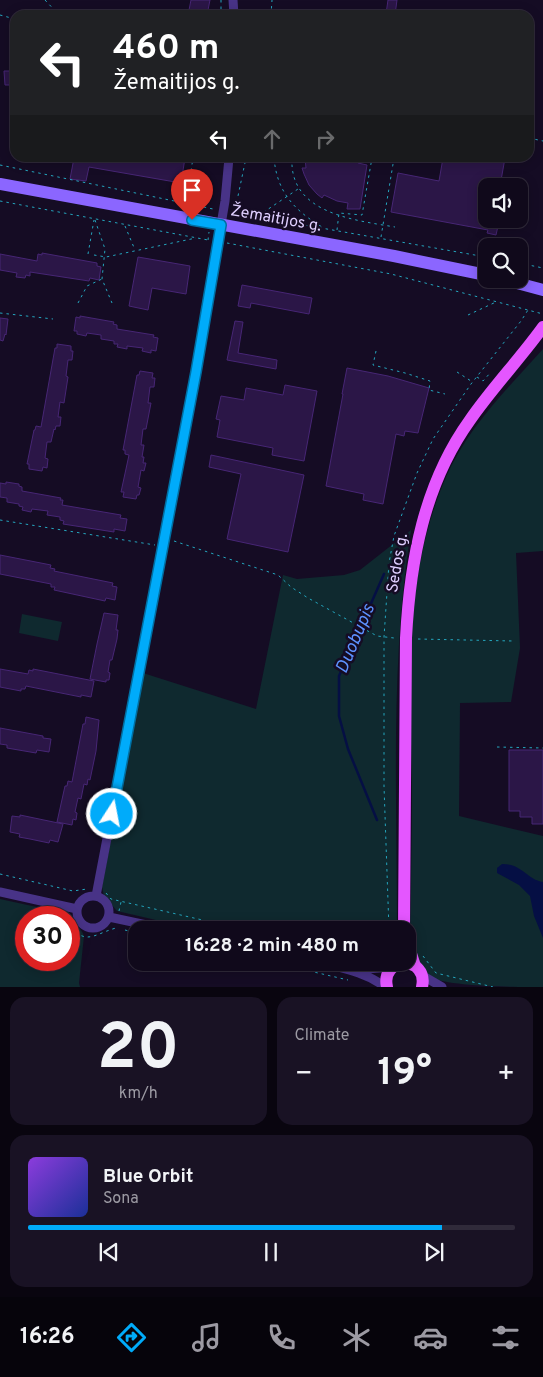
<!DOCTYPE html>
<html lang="en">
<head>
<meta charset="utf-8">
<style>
	body { margin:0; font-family:Overpass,sans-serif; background:#191224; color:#f1f3f6; height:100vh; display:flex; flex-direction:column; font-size:19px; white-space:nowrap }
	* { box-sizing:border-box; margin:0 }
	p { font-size:16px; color:#9c9aa3 }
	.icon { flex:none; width:28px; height:28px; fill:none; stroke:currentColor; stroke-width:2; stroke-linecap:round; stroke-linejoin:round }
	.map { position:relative; height:987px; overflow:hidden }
	.panel { display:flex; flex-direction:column; gap:10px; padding:10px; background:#09050f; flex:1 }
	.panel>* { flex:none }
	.top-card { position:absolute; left:10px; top:10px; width:524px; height:152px; border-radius:15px; box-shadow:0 2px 12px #0003,0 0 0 1px #302a3a; background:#202124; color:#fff; overflow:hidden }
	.fabs { position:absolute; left:478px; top:178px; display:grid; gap:10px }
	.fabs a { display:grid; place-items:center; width:50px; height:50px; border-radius:10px; background:#10091b; box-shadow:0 2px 12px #0003,0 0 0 1px #302a3a; font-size:25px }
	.speed { position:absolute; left:15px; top:906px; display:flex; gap:10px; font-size:25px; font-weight:700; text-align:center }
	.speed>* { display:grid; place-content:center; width:65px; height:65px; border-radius:50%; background:#10091b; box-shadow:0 2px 12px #0003,0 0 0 1px #302a3a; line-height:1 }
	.speed .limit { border:8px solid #d22; background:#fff; color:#111 }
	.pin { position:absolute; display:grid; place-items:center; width:42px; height:42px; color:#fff; margin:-51px -21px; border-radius:50% 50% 50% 0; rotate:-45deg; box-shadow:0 0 5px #0007 }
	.pin .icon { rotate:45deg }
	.me { position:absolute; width:55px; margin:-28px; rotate:11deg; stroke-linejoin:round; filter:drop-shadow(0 0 4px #0008) }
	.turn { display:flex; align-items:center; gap:18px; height:105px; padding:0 20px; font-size:22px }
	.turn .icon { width:65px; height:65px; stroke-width:2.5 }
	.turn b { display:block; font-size:35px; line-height:42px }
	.lanes { display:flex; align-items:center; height:48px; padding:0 20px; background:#0003; justify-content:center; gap:25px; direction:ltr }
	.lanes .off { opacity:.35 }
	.big { font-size:38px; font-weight:700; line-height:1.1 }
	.panel .card { flex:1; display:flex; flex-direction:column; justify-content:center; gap:8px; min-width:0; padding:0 18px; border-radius:15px; background:#191224 }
	.panel .dial { align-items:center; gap:0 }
	.dial b { font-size:65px; line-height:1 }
	.song { display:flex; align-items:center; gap:15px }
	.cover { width:60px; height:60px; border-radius:8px; background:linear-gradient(135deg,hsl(270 70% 55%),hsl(230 70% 35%)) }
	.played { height:5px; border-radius:2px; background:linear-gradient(90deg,#00abfa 85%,#302a3a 85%) }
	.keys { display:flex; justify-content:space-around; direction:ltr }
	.heat { display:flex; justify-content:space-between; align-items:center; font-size:28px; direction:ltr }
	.panel .tiles { flex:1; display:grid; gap:10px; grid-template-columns:1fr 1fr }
	.card:last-child { grid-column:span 2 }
	.trip { position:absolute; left:128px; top:921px; width:288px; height:50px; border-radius:15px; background:#10091b; box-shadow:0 2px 12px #0003,0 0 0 1px #302a3a; font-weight:700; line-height:50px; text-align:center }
	.dock { display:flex; height:80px; justify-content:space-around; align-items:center; background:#06040b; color:#9c9aa3 }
	.dock .icon { width:35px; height:35px }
	.dock .current { color:#00abfa }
	.dock b { font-size:22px; color:#f1f3f6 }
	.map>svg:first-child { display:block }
	.green { fill:#0f292f; fill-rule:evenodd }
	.water { fill:#050f44 }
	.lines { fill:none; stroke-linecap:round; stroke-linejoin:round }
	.stream { stroke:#050f44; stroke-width:2.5 }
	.building { fill:#2b1647; stroke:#472675 }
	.path { stroke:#24a6be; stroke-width:1; stroke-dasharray:2.5 4; stroke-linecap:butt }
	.minor { stroke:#483387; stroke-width:9 }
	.secondary { stroke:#8b66ff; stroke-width:12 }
	.primary { stroke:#e456ff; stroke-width:12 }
	.route-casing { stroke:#006fa2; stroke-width:12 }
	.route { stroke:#00abfa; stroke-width:9 }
	.labels { text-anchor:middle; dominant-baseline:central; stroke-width:5; stroke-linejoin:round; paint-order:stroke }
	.street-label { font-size:16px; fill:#dfcfff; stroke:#150c24 }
	.water-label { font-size:18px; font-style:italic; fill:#5d91ff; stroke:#150c24 }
</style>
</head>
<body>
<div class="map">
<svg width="543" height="987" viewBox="0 0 543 987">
	<rect width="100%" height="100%" fill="#150c24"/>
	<path class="green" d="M543,349v202l-27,2 4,95 -9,54 -51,1 -1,113 84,20v151c-26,0 -94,0 -113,-10 -5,-5 -13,-16 -16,-22 -6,-18 -3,-40 -3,-59 0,-32 1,-63 1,-95 0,-62 -5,-124 1,-186 4,-47 14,-94 33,-138 22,-50 61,-88 97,-128z
		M411,530c-21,132 -14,267 -14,400h-198l-82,-19 -13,-15 -2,-9 41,-214 113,36 27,-134 14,4 47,-4 16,-5z
		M22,614l40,8 -4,19 -39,-8z
		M0,899l69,15c4,9 12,13 15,22l-5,47 1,4h-80zM26,918h43v42h-43z"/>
	<path class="water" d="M502,864c21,0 24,15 41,18v56l-9,-22 -4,-20 -11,-11 -22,-12v-5z"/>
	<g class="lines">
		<path class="stream" d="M377,820l-29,-71 -9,-33v-40l45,-102"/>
	</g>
	<path class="building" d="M191,0h19l-3,15h-19z
		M388,0h9l-2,15 -9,-1z
		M4,71h9v2h2v12h-10z
		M74,158h111l-4,25 -92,-16 -3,14 -16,-2z
		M305,158h54l-1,5 9,2 -7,44h-13l1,-6 -11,-2 -13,-6 -2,3 -5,-4 -8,-9 -5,-11 -2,-6h4z
		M443,158h62l-5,28h-14v33h8l-1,6 5,1 -2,9 -9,-2 1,-3 -97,-18 7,-39 41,8z
		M42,253l55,10v3l4,1 -2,13 -9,-2 -1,3 -59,-9v4l-4,-1 -1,3 -9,-1 1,-4 -17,-3v-16l37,7 1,-7 4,1z
		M138,257l52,9 -4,28 -34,-6 -4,22 -19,-4z
		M242,285l70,13 -3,16 -58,-11 -1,5 -12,-2z
		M80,316l34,6 -1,2 4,1v4l37,6 -1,2 5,1 -2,13 -5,-1v3l-9,-2 1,-3 -16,-2v3l-10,-2 1,-3h-4v-3l-13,-2v-4l-14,-2 -1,3 -9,-2v-3h-3l2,-14 4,1z
		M0,318l8,1 -2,16 -1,-1 -2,7 -3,-1z
		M235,321l8,1 -5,31 39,7 -1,9 -49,-9z
		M57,344l14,2v5h2l-1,9h-4l-2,16 2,1 -4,26 -4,-1 -2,15h3l-1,9h-4l-1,4 -1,-1 -3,13h-4l-2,16 3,1 -1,9 -4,-1 -1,4 -13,-2v-5h-2l7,-34h1l1,-4 5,1 14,-79h2z
		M347,368l41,8 41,12 -11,45 -13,-2 -1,5 -8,-2 -13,70 -20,-4 1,-6 -38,-8 17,-92h-1z
		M140,371l13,2 -1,5h3l-1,9h-4l-2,16h3l-5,26h-3l-2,16h3l-2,12h2l-1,6h3l-2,8 -3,-1 -3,17 3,1 -2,7h-2l-1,4 -13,-2 1,-5h-3l8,-37 -4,-1v-4h-2l14,-75h2z
		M285,385l32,6 -13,70 -32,-6 1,-7 -56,-11 3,-17 -4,-1 5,-23 23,4 2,-12 37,7z
		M211,455l93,20 -16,77 -61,-13 14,-65 -32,-7z
		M6,482l13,2v2l3,1v4l39,7 -1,2h3l-1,5 59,10 -1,3 7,1 -2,12 -11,-2v3l-51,-8 1,-3 -4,-1v-3l-13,-2 1,-4 -16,-2 -1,3 -9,-2 1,-3 -4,-1v-2l-12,-2v-4l-7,-1v-14l6,1z
		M0,555l51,10 -1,3 5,1 -1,2 59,12 -1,3 5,1 -2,13 -9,-2 -1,3 -51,-11 1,-3h-4v-3l-51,-10z
		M104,613l14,2 -2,15h2l-1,9 -5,21h-2l-2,12 2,1 -1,7h-3v2l-16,-3 7,-35z
		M0,669l28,5 1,-4 4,1v-2l61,12 -3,16 -10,-2v2l-55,-11 -1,3h-4v2l-21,-4z
		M86,717l13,3 -3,31 -6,29 -2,-1 -1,6 -3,-1 -3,15 -3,-1 -3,14 2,1 -1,7 -3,-1 -1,6 -15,-3 8,-36h2l1,-5 4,1 11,-58h2z
		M0,728l43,8v2l8,1 -2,13 -12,-2 -1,3 -29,-5v-3l-7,-1z
		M509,750h34v74h-11v-7h-12v-6h-11z
		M20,815l43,9 -5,18 -8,-2 -1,3 -19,-4 -11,-2 1,-3 -10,-2 2,-16 8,1z"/>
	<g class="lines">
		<path class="path" d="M45,0l14,15
			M221,0v15
			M0,15l15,4
			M170,15l6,-4
			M271,15l1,-15
			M529,138l14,3
			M274,158c3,34 20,52 48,69
			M292,158c-3,55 61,62 103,69
			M0,165l213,44v2
			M0,201l208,39
			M186,203l7,-45
			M236,213l250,44
			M234,215l12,-57
			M258,216l40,-27
			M95,220l10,29 -3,30 10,24
			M125,226l10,24
			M337,230l2,-17 23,2 10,-57
			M381,237l13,-79
			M208,240l1,-8
			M227,243l164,31 152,40
			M88,254l6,-34
			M94,255l12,2 90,-19
			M519,263l24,5
			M78,303l9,-17 15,-7
			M0,313l53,6
			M468,315l28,-13
			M376,351l-3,14 32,8 25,8 -1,9 16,4
			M457,372l14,9
			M477,377l6,4 8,-9
			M0,520l155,25
			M174,541l104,34 13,12 17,11 69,38 17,2
			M418,639l95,2
			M497,747l46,1
			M0,874l73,17 14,-2
			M106,893l5,6 135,31
			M119,911l2,-9
			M54,914l13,4
			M69,921c14,27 25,13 47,7
			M125,930l11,3
			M389,930l-5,-144v-149l5,-74 5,-27 23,-63 16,-34 38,-55 50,-63 7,-11
			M423,956l13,17 57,14
			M271,962l77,18"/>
		<path class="minor" d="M233,0l1,15
			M0,892l77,17
			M77 912a16 16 0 1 1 32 0a16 16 0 1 1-32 0Z
			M96,896l100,-524 29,-171 4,-43
			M109,917l61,13
			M318,962c23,6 48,10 67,25
			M353,970l40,-3
			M423,976l19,11"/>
		<path class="secondary" d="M0,184l394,72 92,19
			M502,279l41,11"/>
		<path class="primary" d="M404,930l2,-292c4,-77 18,-154 64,-218 22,-32 50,-61 73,-93
			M406,938l9,28
			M387,987c-7,-31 42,-32 35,0"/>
	</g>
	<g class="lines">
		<g class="route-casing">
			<path id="route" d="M112,814l84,-442 25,-147 -29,-5"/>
		</g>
		<use href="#route" class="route"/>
	</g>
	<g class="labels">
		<g class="street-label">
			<text transform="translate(276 219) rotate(10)">Žemaitijos g.</text>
			<text transform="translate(398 563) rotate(-80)">Sedos g.</text>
		</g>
		<g class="water-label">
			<text transform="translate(356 639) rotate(-67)">Duobupis</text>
		</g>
	</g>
</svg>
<div class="fabs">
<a><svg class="icon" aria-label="sound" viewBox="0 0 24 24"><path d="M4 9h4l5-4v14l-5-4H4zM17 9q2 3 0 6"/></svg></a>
<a><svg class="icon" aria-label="search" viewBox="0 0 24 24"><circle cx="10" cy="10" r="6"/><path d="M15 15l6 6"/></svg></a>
</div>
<div class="speed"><div class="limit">30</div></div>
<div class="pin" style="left:192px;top:220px;background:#d93025"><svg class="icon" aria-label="arrive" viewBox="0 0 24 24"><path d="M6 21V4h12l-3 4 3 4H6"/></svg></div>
<svg class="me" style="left:112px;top:814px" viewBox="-20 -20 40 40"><circle r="17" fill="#00abfa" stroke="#fff" stroke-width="3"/><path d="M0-11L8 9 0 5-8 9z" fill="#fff"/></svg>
<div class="trip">16:28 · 2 min · 480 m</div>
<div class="top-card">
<div class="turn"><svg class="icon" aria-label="left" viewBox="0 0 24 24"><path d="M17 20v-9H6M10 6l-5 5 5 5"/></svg><div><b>460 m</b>Žemaitijos g.</div></div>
<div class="lanes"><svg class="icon" aria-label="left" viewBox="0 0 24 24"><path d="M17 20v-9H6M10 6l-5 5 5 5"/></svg><svg class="icon off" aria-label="ahead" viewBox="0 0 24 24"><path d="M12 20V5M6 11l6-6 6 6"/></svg><svg class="icon off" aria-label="right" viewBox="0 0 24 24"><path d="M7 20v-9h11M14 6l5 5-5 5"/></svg></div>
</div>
</div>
<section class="panel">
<div class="tiles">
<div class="card dial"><b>20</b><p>km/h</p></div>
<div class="card"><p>Climate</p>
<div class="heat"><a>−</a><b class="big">19°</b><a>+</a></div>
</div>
<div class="card">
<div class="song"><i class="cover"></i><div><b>Blue Orbit</b><p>Sona</p></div></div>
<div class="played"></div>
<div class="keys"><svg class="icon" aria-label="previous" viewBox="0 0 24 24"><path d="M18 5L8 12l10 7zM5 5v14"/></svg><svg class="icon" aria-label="pause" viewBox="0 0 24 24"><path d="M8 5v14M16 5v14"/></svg><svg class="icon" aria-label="next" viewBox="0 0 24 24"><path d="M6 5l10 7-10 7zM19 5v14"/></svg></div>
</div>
</div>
</section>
<nav class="dock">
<b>16:26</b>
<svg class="icon current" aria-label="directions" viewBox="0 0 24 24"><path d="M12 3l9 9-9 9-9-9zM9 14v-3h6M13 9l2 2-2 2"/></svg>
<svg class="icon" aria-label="music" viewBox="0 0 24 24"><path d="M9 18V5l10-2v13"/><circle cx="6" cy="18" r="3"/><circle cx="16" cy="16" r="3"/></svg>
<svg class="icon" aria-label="phone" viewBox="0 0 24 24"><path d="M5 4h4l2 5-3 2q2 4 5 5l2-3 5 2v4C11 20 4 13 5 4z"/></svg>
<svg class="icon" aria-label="climate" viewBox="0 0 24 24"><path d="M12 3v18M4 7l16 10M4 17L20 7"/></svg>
<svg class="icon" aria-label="car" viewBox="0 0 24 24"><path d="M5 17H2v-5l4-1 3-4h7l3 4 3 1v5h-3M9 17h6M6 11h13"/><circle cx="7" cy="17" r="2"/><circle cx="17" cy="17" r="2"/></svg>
<svg class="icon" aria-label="filters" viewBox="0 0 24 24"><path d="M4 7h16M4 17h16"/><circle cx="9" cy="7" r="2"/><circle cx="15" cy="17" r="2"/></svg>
</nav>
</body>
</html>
